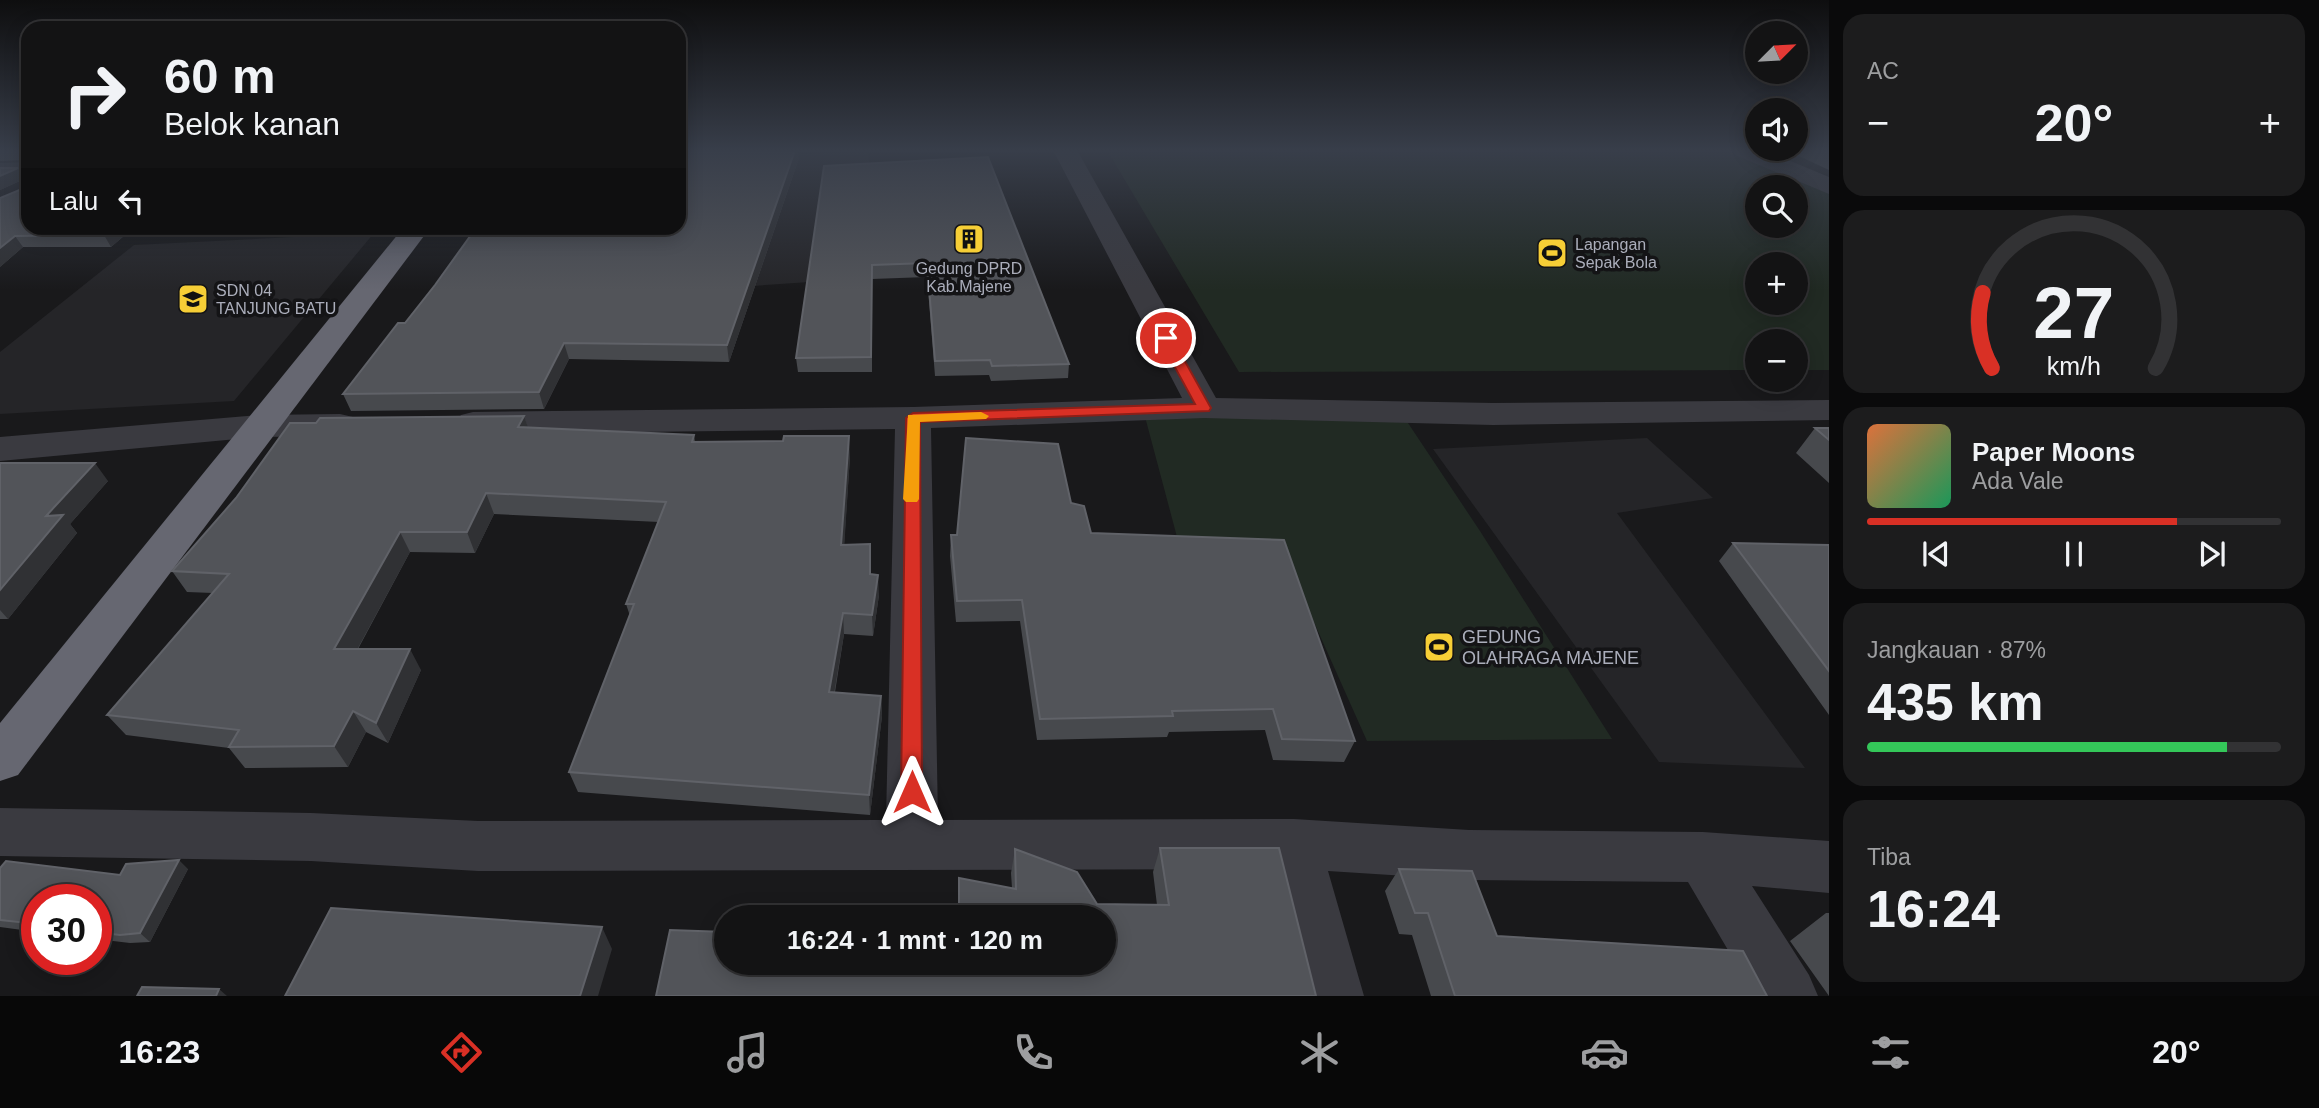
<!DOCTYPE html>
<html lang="id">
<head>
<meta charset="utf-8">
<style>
	body { margin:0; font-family:Helvetica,sans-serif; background:#1c1c1d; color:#f1f3f6; height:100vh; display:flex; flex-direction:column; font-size:26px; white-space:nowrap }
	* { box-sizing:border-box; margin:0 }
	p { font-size:23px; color:#9d9ea0 }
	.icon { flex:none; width:38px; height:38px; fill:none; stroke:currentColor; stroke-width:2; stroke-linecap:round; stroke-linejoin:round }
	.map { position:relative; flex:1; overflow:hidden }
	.drawer { display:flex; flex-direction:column; gap:14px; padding:14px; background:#0a0a0b; width:490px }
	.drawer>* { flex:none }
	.hud { position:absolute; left:21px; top:21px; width:665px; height:214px; border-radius:21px; box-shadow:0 4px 18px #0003,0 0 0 2px #323234; background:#131314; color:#f1f3f6; overflow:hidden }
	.needle { width:46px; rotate:66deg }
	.fabs { position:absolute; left:1745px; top:21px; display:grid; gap:14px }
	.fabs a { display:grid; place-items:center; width:63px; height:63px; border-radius:50%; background:#131314; box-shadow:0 4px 18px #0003,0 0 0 2px #323234; font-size:35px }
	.speed { position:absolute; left:21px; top:884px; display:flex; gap:14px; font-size:35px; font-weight:700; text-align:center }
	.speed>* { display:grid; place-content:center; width:91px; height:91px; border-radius:50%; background:#131314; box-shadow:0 4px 18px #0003,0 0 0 2px #323234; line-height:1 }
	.speed .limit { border:10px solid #d22; background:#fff; color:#111 }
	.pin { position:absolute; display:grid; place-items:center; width:60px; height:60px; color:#fff; margin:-30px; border:4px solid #fff; border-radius:50%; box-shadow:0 2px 7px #0007 }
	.me { position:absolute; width:77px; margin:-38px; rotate:0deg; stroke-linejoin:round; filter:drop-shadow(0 0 5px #0008) }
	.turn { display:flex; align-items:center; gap:24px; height:147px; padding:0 28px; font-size:32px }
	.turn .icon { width:91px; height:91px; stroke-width:2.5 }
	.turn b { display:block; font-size:49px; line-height:60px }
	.then { display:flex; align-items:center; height:66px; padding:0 28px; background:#0003; gap:14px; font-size:26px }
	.big { font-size:52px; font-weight:800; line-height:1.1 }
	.drawer .widget { flex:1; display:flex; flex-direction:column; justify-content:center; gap:10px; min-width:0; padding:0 24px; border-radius:21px; background:#1c1c1d }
	.drawer .dial { align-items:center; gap:0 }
	.dial svg { height:182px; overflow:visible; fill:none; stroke:#323234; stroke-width:7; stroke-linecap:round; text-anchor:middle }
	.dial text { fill:#f1f3f6; stroke:none }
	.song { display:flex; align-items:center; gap:21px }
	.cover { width:84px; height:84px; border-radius:10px; background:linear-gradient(135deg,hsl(20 70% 55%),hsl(150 70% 35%)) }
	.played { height:7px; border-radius:4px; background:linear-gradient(90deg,#d93025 75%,#323234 75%) }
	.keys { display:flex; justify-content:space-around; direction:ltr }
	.heat { display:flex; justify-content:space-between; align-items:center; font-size:38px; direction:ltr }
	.charge { height:10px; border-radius:5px; background:linear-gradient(90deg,#34c759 87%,#323234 0) }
	.trip { position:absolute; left:714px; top:905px; width:402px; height:70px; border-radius:35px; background:#131314; box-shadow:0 4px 18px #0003,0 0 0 2px #323234; font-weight:800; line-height:70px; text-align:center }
	.dock { display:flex; height:112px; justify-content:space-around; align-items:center; background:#080808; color:#9d9ea0 }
	.dock .icon { width:49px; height:49px }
	.dock .on { color:#d93025 }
	.dock b { font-size:32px; color:#f1f3f6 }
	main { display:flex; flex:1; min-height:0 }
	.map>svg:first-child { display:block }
	.built { fill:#252528 }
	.green { fill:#212a23; fill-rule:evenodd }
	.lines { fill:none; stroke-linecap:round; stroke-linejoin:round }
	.street { fill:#3a3a40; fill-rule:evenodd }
	.highway { fill:#666771; fill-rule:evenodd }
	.wall { fill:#47494d }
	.shaded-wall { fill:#303134 }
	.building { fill:#525459; stroke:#606268; stroke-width:2 }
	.route { fill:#d93025; stroke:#8d1f18; stroke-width:2 }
	.slow { fill:#f59e0b }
	.labels { text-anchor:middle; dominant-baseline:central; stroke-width:7; stroke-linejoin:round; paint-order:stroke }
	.far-poi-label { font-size:16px; fill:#abaebb; stroke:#141416; text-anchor:start }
	.poi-label { font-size:18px; fill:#abaebb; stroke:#141416; text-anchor:start }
</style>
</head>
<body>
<main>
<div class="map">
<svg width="1829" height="996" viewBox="0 0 1829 996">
	<rect width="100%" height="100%" fill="#19191b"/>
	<path class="built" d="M868,151l14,126 -347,24 144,-73 52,-71z
		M374,233l-140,168 -234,13v-62l134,-107z
		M1647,438l66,60 -96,15 188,255 -146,-6 -226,-313z"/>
	<path class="green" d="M1107,150h631l91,38v182h-33v-29h-39v29l-518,2zM1757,187h39v39h-39zM1757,264h39v39h-39z
		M1144,413l260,4 76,114 132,208 -245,2 -83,-186 -103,-3z"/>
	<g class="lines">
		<path class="street" d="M1053,150h24l139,248 277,5 336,-3v20l-336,5 -289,-7 -273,10 7,392 356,-1 175,11 234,2 126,9v52l-77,-7 57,89 9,21h-63l-67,-114 -219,-2 -141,-9 36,125h-60l-31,-127 -795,2 -167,-10 -311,-5v-48l311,5 167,8 408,-1 9,-391 -422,5 -12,-3 -6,-8 6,-8 12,-3 440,-5 269,-9z
			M1731,150h33l65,27v17l-94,-39z
			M28,162v14l-28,1v-14z
			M340,414l13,3 5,8 -5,8 -13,3 -80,1 -260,24v-24l260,-22z"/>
		<path class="highway" d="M403,228h27l-412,547 -18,6v-58z"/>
	</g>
	<path class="wall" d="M0,150h28v78h272l-175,7 -14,12h-88l-23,20 22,-78v-9l-22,10v-22h18l4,8 1,-16 -23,1z
		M1802,150h27v20l-30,-14z
		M799,158l-70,204 -160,-3 -25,50 -193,2 -8,-17 62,-71 30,-38z
		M824,166l245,198 -1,14 -77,3 -2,-6 -54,1 -8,-99 -55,2v93h-74l-2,-14z
		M524,416l4,12 166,7 1,7 155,14 -6,89 27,29 8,21 -6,41 -29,-2 -9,58 46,4 1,20 -12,99 -292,-23 -9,-20 61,-156 -4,-12 33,-82 -165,-8 -19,39 -65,-1 -52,97 63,21 -33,73 -22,-11 -18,35 -103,1 -16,-20 -103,-13 -19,-20 106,-122 -26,-1 -15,-21 144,-148z
		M1815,428h14v55l-33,-30z
		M0,463l108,18 -38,43 7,9 -69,86h-8z
		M1071,503l20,30 264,208 -11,21 -71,-2 -8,-30 -96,2 -2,5 -130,3 -17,-119 -64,1 -6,-66 1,-21h6z
		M1733,543l96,2v170l-110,-154z
		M1160,848l156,148 -212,-34v-45h-146l1,-39 53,10 -1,-15 4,-24 82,55 60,1 -4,-33z
		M0,868l120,7 68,-6 -38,73 -20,1 -34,-4v-39h-59v32l-37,-5z
		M1399,869l98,67 270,60h-336l-19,-61 -13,-1 -14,-43z
		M1826,913h3v83l-39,-55z"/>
	<path class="shaded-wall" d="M795,150h3l1,8 -70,204 -2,-17z
		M18,168l6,11 -24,11v-14z
		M114,228h6l5,7 -14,12 -7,-12z
		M15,236l8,11 -23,20v-19z
		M564,343l5,16 -25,50 -5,-17z
		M524,416l7,20 -13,-9z
		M849,436l1,20 -7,110 -2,-21z
		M95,463l13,18 -38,43 7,9 -69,86 -8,-9v-20l46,-74z
		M486,493l8,21 -19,39 -8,-21z
		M400,532l10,20 -64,118 -12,-21z
		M878,575l1,20 -6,41 -1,-21z
		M843,613l1,21 -13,78 -2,-20z
		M410,649l11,21 -33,73 -12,-20z
		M881,696l1,20 -12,99 -1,-20z
		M353,711l13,21 -18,35 -14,-21z
		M179,860l9,9 -38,73 -10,-9z
		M602,927l10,22 -14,47h-18z
		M219,989l8,7h-11z"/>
	<path class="building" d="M23,150h5v78h86l-10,7 -89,1 -15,12v-50l22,-9z
		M679,150h116l-68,195 -163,-2 -25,49 -196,2 55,-71h7l30,-38 41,-57h203z
		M988,157l81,207 -77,2 -2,-6 -55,1 -8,-98 -55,2 -1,92 -75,1 28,-192z
		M0,168h18l-18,8z
		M524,416l-6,11 176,8 -2,7 91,-1 1,-5h65l-8,109 29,-1v30l8,1 -6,40 -29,-2 -14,79 52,4 -12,99 -300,-23 65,-168h-8l40,-102 -180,-9 -19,39h-67l-66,117h76l-34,74 -23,-12 -19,35 -105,1 10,-17 -132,-15 122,-141 -57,-3 64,-73 54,-75h26l4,-5z
		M1815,428h14v12z
		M966,438l92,6 13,59 13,3 7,27 193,7 71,201 -73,-2 -9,-30 -101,2 1,5 -133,3 -18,-119 -65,1 -6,-66h6z
		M0,463h95l-49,53 17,-1 -63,75z
		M1733,543l96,2v126z
		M1160,848h119l37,148h-660l14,-66 56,2v30h378v-45h-145v-39l57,11 -1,-40 62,23 20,32 72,1z
		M179,860l-39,73 -20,2 -24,-3v-32h-59v24l-37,-4v-52l6,-7 114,14 6,-11z
		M1399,869l73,2 25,65 246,15 24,45h-312l-27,-83h-13z
		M331,908l271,19 -22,69h-295z
		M142,987l77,2 -3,7h-79z"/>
	<linearGradient id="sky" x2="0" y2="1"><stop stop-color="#0e0e0f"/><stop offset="0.52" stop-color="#383e4a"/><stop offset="1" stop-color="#383e4a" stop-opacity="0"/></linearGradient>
	<rect width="1829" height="290" fill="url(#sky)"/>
	<path class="route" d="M1166,334l6,4 39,70 -2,3 -289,11 2,370 -3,6 -7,3 -8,-3 -3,-6 5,-374 7,-5 282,-9 -36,-66z"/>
	<path class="slow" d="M981,412l8,4 -3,3 -66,3 -1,77 -2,3h-11l-3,-3 5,-84z"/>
	<defs>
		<g id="building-square" transform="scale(1.575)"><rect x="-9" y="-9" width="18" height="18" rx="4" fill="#f6ce36" stroke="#141416"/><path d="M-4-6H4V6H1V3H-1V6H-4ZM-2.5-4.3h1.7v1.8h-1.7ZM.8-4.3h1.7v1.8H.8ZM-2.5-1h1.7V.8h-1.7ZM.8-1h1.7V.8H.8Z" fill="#111"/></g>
		<g id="stadium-square" transform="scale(1.575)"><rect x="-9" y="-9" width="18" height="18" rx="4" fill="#f6ce36" stroke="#141416"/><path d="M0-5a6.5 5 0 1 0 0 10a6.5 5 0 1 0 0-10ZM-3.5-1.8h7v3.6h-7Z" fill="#111"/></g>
		<g id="school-square" transform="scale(1.575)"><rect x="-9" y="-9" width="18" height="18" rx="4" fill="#f6ce36" stroke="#141416"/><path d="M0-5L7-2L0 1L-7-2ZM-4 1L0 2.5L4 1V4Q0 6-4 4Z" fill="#111"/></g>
	</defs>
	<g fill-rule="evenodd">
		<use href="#building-square" x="969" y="239"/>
		<use href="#stadium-square" x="1552" y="253"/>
		<use href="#school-square" x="193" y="299"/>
		<use href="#stadium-square" x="1439" y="647"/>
	</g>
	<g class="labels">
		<g class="far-poi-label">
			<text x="1575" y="244">Lapangan<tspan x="1575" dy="18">Sepak Bola</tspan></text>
			<text x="969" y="268" text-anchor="middle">Gedung DPRD<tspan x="969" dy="18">Kab.Majene</tspan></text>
			<text x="216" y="290">SDN 04<tspan x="216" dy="18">TANJUNG BATU</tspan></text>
		</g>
		<g class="poi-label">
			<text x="1462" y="637">GEDUNG<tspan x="1462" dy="21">OLAHRAGA MAJENE</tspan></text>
		</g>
	</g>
</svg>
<div class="fabs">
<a><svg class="needle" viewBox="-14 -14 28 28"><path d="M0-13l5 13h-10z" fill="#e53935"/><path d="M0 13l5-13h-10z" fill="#9d9ea0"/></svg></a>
<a><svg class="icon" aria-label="sound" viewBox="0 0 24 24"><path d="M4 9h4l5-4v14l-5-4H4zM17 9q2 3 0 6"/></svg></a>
<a><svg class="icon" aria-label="search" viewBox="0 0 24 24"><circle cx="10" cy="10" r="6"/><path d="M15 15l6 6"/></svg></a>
<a>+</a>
<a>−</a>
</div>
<div class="speed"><div class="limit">30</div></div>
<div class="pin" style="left:1166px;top:338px;background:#d93025"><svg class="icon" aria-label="arrive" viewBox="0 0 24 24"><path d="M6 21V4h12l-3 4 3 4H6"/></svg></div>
<svg class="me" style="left:912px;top:792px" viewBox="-20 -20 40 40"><path d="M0-17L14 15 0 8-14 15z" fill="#d93025" stroke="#fff" stroke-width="4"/></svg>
<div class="trip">16:24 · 1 mnt · 120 m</div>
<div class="hud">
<div class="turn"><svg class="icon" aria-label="right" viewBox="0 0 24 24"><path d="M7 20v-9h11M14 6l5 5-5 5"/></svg><div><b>60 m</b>Belok kanan</div></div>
<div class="then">Lalu<svg class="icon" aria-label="left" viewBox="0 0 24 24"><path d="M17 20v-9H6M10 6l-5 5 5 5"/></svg></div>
</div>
</div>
<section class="drawer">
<div class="widget"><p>AC</p>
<div class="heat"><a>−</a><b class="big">20°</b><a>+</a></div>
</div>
<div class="widget dial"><svg viewBox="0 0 100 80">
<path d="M14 69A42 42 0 1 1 86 69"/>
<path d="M14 69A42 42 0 0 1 10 36" stroke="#d93025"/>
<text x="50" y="56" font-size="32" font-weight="700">27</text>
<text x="50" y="72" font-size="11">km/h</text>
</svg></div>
<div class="widget">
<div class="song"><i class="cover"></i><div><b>Paper Moons</b><p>Ada Vale</p></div></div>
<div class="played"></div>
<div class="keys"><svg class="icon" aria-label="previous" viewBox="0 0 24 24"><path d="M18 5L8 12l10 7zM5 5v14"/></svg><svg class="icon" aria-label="pause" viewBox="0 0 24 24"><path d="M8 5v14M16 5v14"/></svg><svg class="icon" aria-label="next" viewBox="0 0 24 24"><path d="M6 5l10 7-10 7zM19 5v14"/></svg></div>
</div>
<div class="widget"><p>Jangkauan · 87%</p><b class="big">435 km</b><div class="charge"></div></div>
<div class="widget"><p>Tiba</p><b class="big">16:24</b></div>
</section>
</main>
<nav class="dock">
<b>16:23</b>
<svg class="icon on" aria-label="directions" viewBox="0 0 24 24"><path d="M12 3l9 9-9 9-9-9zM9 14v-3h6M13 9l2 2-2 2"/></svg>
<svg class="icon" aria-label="music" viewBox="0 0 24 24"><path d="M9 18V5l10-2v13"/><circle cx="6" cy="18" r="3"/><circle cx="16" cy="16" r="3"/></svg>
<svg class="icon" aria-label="phone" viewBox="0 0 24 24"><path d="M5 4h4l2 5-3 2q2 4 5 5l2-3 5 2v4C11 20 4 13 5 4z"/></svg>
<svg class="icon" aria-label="climate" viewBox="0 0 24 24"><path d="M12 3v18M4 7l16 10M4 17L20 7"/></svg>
<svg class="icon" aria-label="car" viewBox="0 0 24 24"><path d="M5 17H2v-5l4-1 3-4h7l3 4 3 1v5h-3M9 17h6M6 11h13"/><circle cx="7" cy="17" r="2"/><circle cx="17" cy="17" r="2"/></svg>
<svg class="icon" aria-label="filters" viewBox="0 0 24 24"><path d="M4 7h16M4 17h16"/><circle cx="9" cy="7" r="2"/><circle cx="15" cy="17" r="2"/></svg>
<b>20°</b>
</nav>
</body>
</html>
